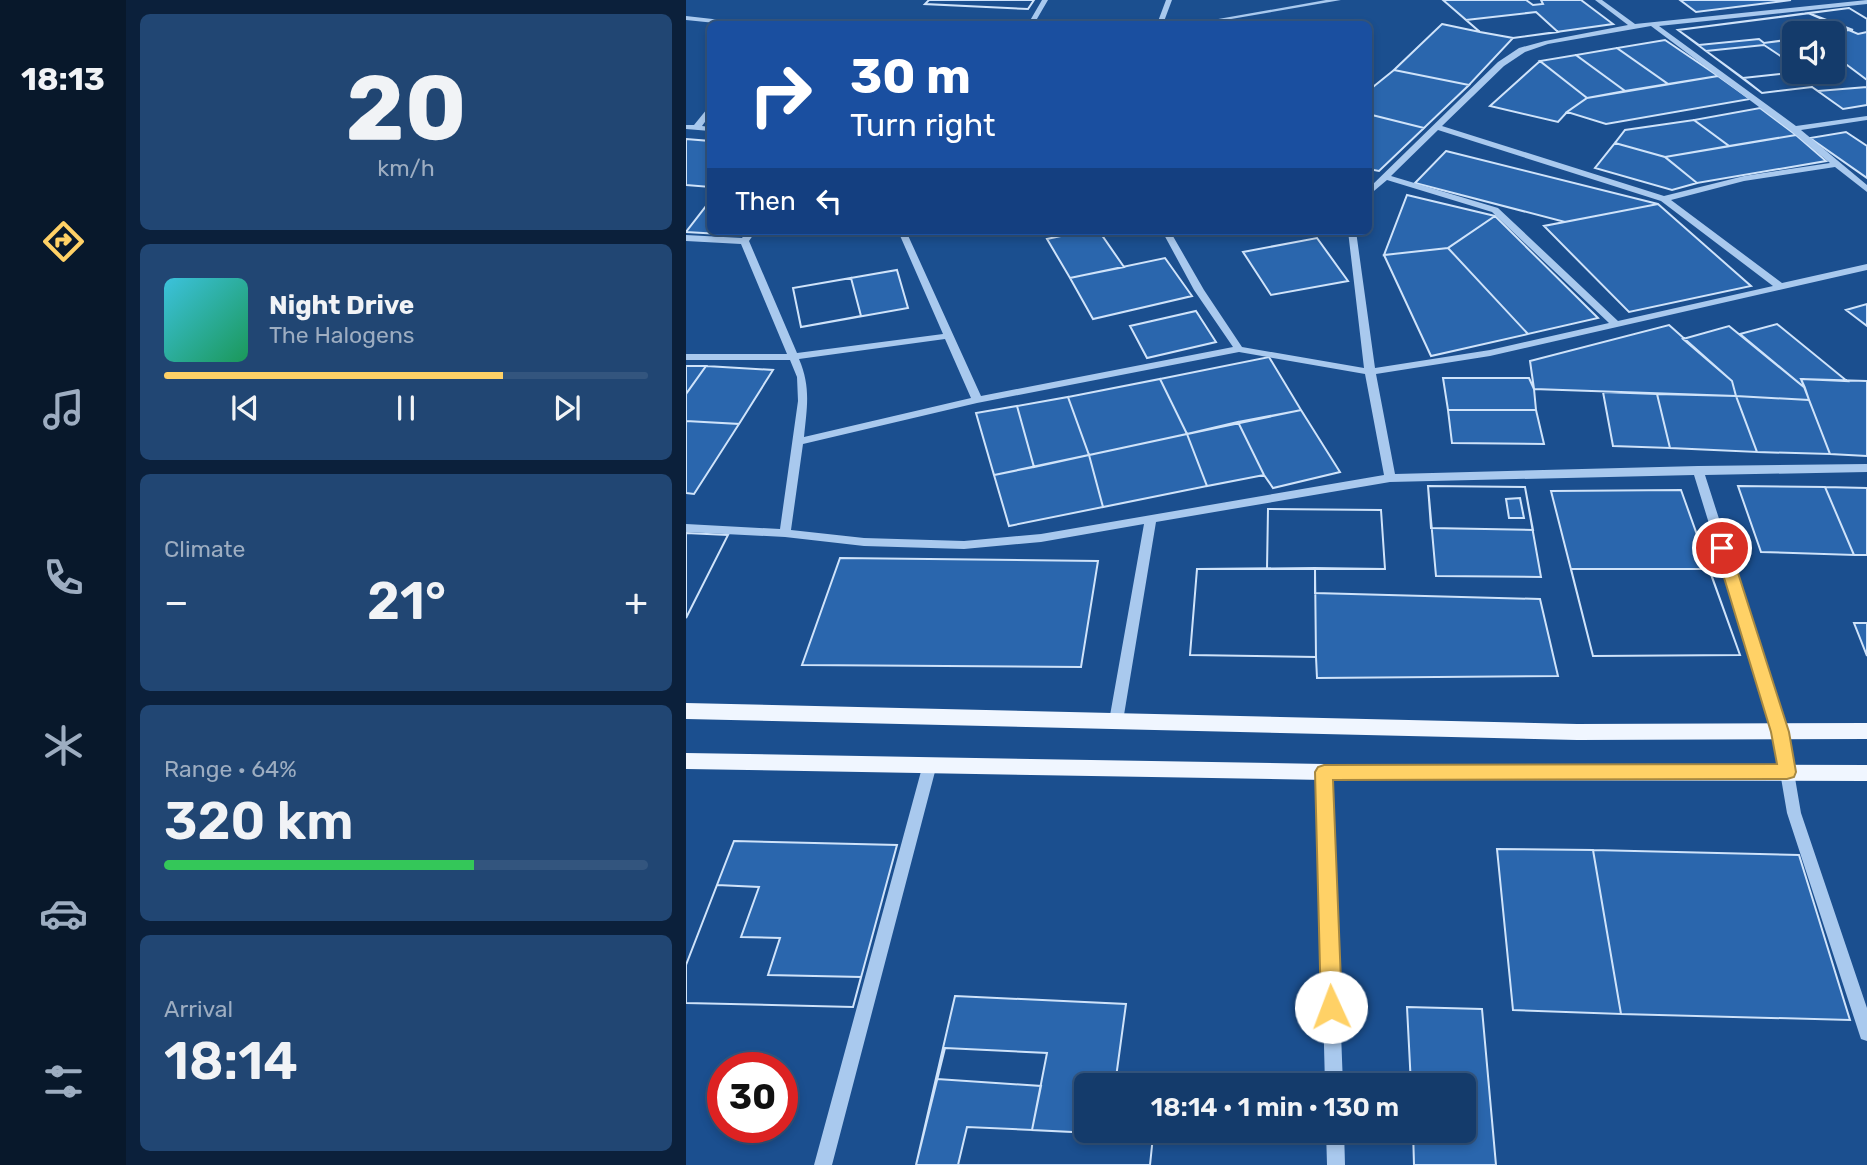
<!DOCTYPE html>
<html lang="en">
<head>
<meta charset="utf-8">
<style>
	body { margin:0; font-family:Rubik,sans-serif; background:#214673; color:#f1f3f6; height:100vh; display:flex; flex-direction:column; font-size:26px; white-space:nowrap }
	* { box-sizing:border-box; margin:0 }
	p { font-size:23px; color:#9dadc1 }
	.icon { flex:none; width:38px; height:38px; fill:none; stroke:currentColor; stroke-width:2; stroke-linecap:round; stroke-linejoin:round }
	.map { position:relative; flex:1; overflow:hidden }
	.side { display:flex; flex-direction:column; gap:14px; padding:14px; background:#0b203b; width:560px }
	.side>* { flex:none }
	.hud { position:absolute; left:21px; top:21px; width:665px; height:214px; border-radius:10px; box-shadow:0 4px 10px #0003,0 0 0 2px #33557e; background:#1a4fa0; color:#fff; overflow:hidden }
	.tools { position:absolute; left:1096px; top:21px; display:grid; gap:14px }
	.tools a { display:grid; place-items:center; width:63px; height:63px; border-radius:10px; background:#143b6b; box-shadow:0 4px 10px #0003,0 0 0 2px #33557e; font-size:35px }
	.speed { position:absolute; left:21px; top:1052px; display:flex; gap:14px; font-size:35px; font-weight:700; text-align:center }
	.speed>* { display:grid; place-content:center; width:91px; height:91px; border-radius:50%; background:#143b6b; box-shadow:0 4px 10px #0003,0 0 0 2px #33557e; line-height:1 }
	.speed .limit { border:10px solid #d22; background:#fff; color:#111 }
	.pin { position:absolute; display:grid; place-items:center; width:60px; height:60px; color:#fff; margin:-30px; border:4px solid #fff; border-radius:50%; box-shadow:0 2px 7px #0007 }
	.me { position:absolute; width:77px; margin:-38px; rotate:358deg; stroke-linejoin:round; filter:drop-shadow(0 0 5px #0008) }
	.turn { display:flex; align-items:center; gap:24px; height:147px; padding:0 28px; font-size:32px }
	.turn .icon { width:91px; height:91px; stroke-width:2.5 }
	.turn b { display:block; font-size:49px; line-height:60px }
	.then { display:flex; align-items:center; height:66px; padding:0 28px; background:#0003; gap:14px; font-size:26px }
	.big { font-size:52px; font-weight:600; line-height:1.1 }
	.side .tile { flex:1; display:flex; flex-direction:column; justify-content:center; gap:10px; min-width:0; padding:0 24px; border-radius:10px; background:#214673 }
	.side .dial { align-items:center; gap:0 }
	.dial b { font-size:91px; line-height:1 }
	.song { display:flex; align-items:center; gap:21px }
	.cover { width:84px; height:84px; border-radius:10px; background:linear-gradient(135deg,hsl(190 70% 55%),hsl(150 70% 35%)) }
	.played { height:7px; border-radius:4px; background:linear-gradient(90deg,#ffd166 70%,#33557e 70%) }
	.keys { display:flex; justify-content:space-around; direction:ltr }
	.heat { display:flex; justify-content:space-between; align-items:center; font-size:38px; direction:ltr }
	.charge { height:10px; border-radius:5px; background:linear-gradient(90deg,#34c759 64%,#33557e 0) }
	.trip { position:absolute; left:388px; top:1073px; width:402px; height:70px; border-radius:10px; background:#143b6b; box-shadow:0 4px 10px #0003,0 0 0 2px #33557e; font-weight:600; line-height:70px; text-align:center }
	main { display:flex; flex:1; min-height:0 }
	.menu { display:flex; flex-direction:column; width:126px; justify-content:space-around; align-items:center; background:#08182b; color:#9dadc1 }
	.menu .icon { width:49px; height:49px }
	.menu .selected { color:#ffd166 }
	.menu b { font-size:32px; color:#f1f3f6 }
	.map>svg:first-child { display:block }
	.building { fill:#2a66ad; stroke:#cfe3fa; stroke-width:2; fill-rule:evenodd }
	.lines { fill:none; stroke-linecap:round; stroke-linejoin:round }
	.minor { fill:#a9c9ee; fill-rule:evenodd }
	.major { fill:#f0f6ff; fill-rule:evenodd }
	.route { fill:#ffd166; stroke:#a68842; stroke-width:2 }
</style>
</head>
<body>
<main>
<nav class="menu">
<b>18:13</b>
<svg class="icon selected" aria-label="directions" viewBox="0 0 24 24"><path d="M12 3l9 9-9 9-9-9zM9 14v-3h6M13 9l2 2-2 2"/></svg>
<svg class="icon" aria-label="music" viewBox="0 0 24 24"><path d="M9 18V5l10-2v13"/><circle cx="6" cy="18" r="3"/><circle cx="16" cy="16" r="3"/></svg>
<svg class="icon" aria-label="phone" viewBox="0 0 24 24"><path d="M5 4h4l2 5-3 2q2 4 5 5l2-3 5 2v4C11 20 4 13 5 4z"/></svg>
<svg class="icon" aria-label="climate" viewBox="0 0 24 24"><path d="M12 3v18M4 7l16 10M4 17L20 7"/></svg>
<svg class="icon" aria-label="car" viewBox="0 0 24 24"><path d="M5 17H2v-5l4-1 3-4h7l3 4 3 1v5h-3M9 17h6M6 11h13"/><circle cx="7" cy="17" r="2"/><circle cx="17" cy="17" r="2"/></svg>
<svg class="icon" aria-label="filters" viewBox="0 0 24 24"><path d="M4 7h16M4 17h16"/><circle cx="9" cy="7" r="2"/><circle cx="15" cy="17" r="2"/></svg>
</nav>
<section class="side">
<div class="tile dial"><b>20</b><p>km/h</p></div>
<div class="tile">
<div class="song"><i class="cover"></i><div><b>Night Drive</b><p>The Halogens</p></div></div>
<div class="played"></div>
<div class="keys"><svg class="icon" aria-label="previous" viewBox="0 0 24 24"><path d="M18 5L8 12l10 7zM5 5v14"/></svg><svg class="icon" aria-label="pause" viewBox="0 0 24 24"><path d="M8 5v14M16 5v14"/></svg><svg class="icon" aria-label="next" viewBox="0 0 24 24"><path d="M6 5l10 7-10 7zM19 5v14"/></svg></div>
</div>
<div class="tile"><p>Climate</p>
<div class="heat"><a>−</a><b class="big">21°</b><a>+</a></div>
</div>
<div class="tile"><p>Range · 64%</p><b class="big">320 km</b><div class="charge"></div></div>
<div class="tile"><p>Arrival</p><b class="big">18:14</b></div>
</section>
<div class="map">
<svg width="1181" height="1165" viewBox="0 0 1181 1165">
	<rect width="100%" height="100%" fill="#1b4f8f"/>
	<path class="building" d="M243,0h105l-6,9 -103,-5z
		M243,0h105l-6,9 -103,-5z
		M757,0h83l7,5 10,-1 -2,-4h40l32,24 -100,14 -33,-6z
		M994,0h111l-95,12z
		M1163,8l18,11v86l-24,4 -31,-22 -50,6 -84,-63zM1108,33h38v39h-38z
		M1163,8l18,11v13l-9,2 -50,-21z
		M850,12l22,20 -45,6 -33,-6 -14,-12z
		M1122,13l45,17 -59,3v6l-30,4 -5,-4 -60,6 -21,-15z
		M756,24l38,8 33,6 -44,47 -75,-15z
		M979,40l53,36 -50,8 -51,-36z
		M1078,45l30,20v7h4l-55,6 -37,-27z
		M931,48l51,36 -43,7 -49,-36z
		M890,55l49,36 -38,7 -47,-37z
		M854,61l47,37 -20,14 -9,10 -68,-16z
		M1157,62l24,18v7l-49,4 -6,-4 -50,6 -19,-15 55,-6h34v-8z
		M708,70l75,15 -45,43 -56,-14v-23z
		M1032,76l32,23 -144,25 -39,-12 20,-14z
		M1074,108l36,27 -67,11 -35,-26z
		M682,114l56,14 -45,43 -11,-2z
		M1008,120l35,26 -64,11 -50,-14 10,-13z
		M1160,132l21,14v32l-57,-40z
		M1110,135l30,26 -129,22 -32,-26z
		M0,139l24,2v46l-24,-2z
		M929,143l50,14 32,26 -25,7 -77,-22z
		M760,151l212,53 -93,18 -150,-39z
		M721,195l88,21 -47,32 -64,7z
		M24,201v30h31l-4,4 -51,-3z
		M972,204l93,82 -122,26 -85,-86z
		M809,216l103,102 -70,16 -80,-86z
		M398,231h15l25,36 -54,11 -23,-39z
		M631,238l31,43 -77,14 -28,-43z
		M762,248l80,86 -97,22 -47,-101z
		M479,258l27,38 -99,23 -23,-41z
		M211,270l11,38 -107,19 -8,-39z
		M165,278l10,38 -60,11 -8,-39z
		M1181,304v22l-21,-16z
		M510,311l20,31 -69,16 -17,-32z
		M1091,324l70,57 -46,-2 4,9 -65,-54z
		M983,325l63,56 4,15 -202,-7 -4,-28z
		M1043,326l76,62 4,12 -73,-4 -4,-15 -49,-42z
		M583,357l32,53 -114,24 -27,-55z
		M0,366h20l-20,28z
		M20,366l67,4 -34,54 -53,-3v-27z
		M757,378h86l5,11 2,21h-88z
		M474,379l27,55 -98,21 -21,-58z
		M1115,379l66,2v75l-37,-2z
		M917,392l54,2 13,54 -57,-2z
		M971,394l79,2 21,56 -87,-4z
		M1050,396l73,4 21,54 -73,-2z
		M382,397l21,58 -55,12 -17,-61z
		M331,406l17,61 -40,8 -18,-62z
		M615,410l39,62 -67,16 -9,-13 -26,-53z
		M762,410h88l8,34 -92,-1z
		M0,421l53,3 -45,70 -8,-1z
		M552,422l26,53 -57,11 -20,-52z
		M501,434l20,52 -104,21 -14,-52z
		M403,455l14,52 -94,19 -15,-51z
		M742,486l97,1 16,90 -105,-1z
		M742,486l97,1 8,43 -102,-2z
		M1052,486l87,1 29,68 -93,-3z
		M1139,487l42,1v67h-13z
		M995,490l59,165 -147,1 -42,-165z
		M834,498l4,20h-15l-3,-19z
		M582,509l113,1 4,59 -70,-1v25l225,6 18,77 -241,2 -1,-21 -126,-2 7,-86h70z
		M582,509l113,1 4,59h-118z
		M0,533l42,2 -42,83z
		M0,533l42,2 -42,83z
		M154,558l258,3 -17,106 -279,-2z
		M629,568l1,89 -126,-2 7,-86z
		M885,569h138l31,86 -147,1z
		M1168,623h13v33z
		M48,841l163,4 -44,162 -167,-4v-38z
		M811,849l96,1 28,164 -108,-4z
		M907,850l206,5 51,165 -229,-6z
		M31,885l42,2 -18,50 39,1 -12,37 93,2 -8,30 -167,-4v-38z
		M269,996l171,8 -11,81h-28v45h22l-1,5 45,1 -3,29h-234z
		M721,1007l75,2 14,156h-82l-1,-35h52v-45h-54z
		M259,1048l102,5 -15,77 121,6 -3,29h-234z
		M251,1079l104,7 -9,44 -65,-3 -9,38h-42z"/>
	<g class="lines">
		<path class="minor" d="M356,0h6l-14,24h-6z
			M480,0h6l-9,24h-6z
			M640,0h15l-139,24h-12z
			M909,0h7l33,24 232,-24v4l-208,22 137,100 71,-10v4l-66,10 66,55v7l-32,-25 -91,14 -73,19 111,83 85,-19v6l-377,86 -114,18 19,100 303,-8 169,-2v8l-162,3 82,256 14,82 66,195v33l-6,-2 -2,-6 -72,-220 -14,-82 -79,-256 -304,7 -234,40 -33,199 -2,4 -5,1 -5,-1 -2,-4 35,-197 -103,18 -77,7 -100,-3 -79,-9 -99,-5v-8l94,5 18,-128 -1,-24 -7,-17h-104v-6h101l-46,-110 -55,-3v-6l56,3 5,-7h9l-7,10 48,112 146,-19 -45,-103h8l75,165 252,-49 -39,-57 -32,-59h8l34,59 38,57 122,21 -16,-137h8l19,137 115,-18 119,-27 -117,-111 -105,-32 -19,16v-7l130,-127 21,-14 26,-7 83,-16zM965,26l140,105 39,32 -86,13 -80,20 -222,-70 62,-60 21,-14 23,-8zM752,130l223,71 112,85 -155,35 -120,-113 -107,-32zM259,339l26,59 -167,39c3,-30 7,-50 -5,-78zM553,352l126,22 19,101 -343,59 -77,7 -100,-3 -73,-8 12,-86 174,-41z
			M0,16l53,6 3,2h-17l-39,-4z
			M21,109h3v6l-8,11 8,1v4l-24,-2v-4h8z
			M244,758l5,2 2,4 -105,401h-18l109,-401 2,-4z
			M638,766l5,2 2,4 12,313h-18l-8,-313 2,-4z
			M640,1130h18l1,35h-18z"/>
		<path class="major" d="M0,703l891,21 290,-1v16l-290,1 -891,-21z
			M0,753l638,11 543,1v16l-543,-1 -638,-11z"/>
	</g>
	<path class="route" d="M1036,543l8,5 59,184 7,40 -2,5 -7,2 -454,1 9,227 -3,7 -8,3 -7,-3 -3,-7 -6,-235 3,-5 6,-2 453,-1 -6,-32 -56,-184z"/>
</svg>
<div class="tools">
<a><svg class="icon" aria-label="sound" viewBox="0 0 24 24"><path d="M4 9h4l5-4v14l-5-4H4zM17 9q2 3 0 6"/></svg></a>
</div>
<div class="speed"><div class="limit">30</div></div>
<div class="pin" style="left:1036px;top:548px;background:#d93025"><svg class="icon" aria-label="arrive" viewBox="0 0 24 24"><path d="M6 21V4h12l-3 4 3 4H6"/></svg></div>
<svg class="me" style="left:645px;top:1007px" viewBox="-20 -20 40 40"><circle r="19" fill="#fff"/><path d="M0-13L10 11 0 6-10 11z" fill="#ffd166"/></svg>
<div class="trip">18:14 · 1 min · 130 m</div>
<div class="hud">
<div class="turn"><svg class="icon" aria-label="right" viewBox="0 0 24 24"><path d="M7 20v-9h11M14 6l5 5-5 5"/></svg><div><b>30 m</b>Turn right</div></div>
<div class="then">Then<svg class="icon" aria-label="left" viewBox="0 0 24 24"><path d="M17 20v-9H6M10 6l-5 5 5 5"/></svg></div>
</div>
</div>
</main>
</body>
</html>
